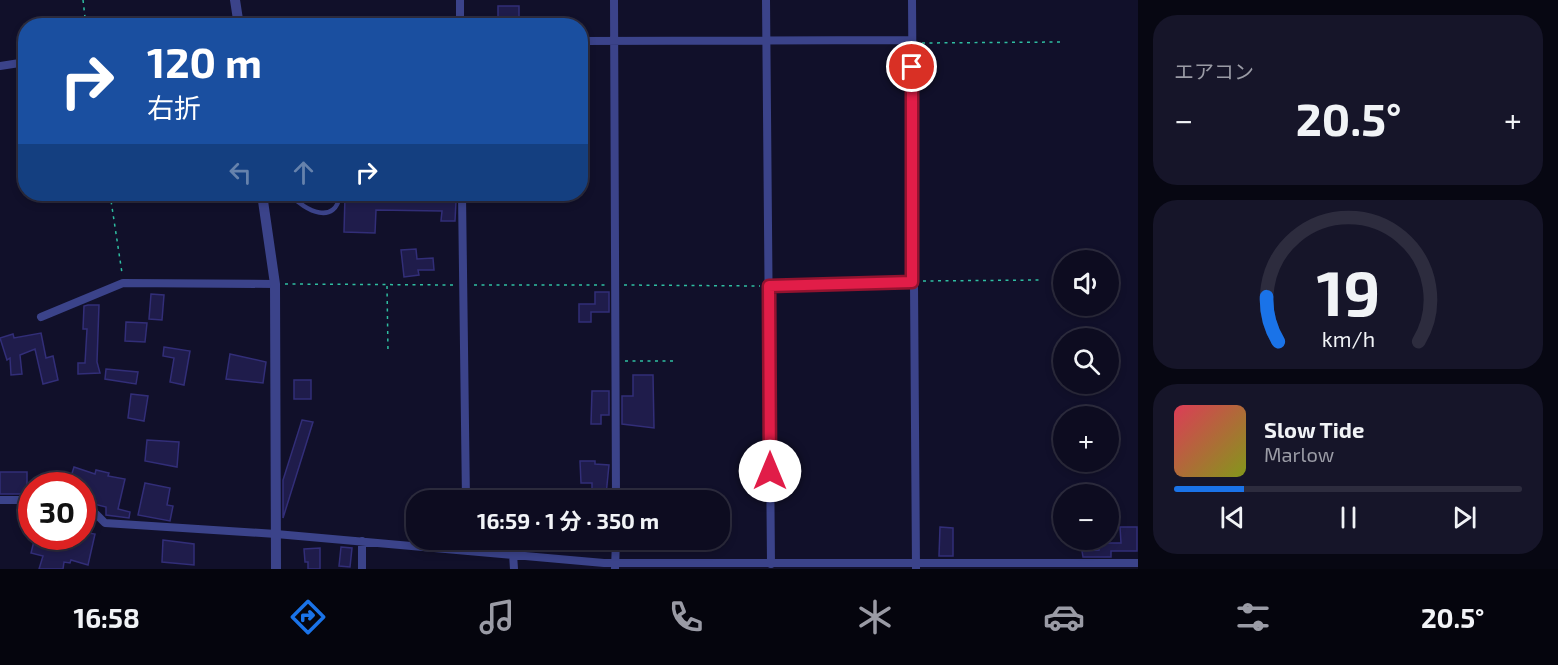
<!DOCTYPE html>
<html lang="ja">
<head>
<meta charset="utf-8">
<style>
	body { margin:0; font-family:"Exo 2","Noto Sans JP",sans-serif; background:#161529; color:#f1f3f6; height:100vh; display:flex; flex-direction:column; font-size:22px; white-space:nowrap }
	* { box-sizing:border-box; margin:0 }
	p { font-size:20px; color:#9a9ba5 }
	.icon { flex:none; width:33px; height:33px; fill:none; stroke:currentColor; stroke-width:2; stroke-linecap:round; stroke-linejoin:round }
	.map { position:relative; flex:1; overflow:hidden }
	.details { display:flex; flex-direction:column; gap:15px; padding:15px; background:#070712; width:420px }
	.details>* { flex:none }
	.hud { position:absolute; left:18px; top:18px; width:570px; height:183px; border-radius:24px; box-shadow:0 3px 9px #0003,0 0 0 2px #2d2c3e; background:#1a4fa0; color:#fff; overflow:hidden }
	.controls { position:absolute; left:1053px; top:250px; display:grid; gap:12px }
	.controls a { display:grid; place-items:center; width:66px; height:66px; border-radius:50%; background:#0d0c20; box-shadow:0 3px 9px #0003,0 0 0 2px #2d2c3e; font-size:30px }
	.speed { position:absolute; left:18px; top:472px; display:flex; gap:12px; font-size:30px; font-weight:700; text-align:center }
	.speed>* { display:grid; place-content:center; width:78px; height:78px; border-radius:50%; background:#0d0c20; box-shadow:0 3px 9px #0003,0 0 0 2px #2d2c3e; line-height:1 }
	.speed .limit { border:9px solid #d22; background:#fff; color:#111 }
	.pin { position:absolute; display:grid; place-items:center; width:51px; height:51px; color:#fff; margin:-26px; border:3px solid #fff; border-radius:50%; box-shadow:0 2px 6px #0007 }
	.me { position:absolute; width:66px; margin:-33px; rotate:0deg; stroke-linejoin:round; filter:drop-shadow(0 0 4px #0008) }
	.turn { display:flex; align-items:center; gap:21px; height:126px; padding:0 30px; font-size:27px }
	.turn .icon { width:78px; height:78px; stroke-width:2.5 }
	.turn b { display:block; font-size:42px; line-height:51px }
	.lanes { display:flex; align-items:center; height:57px; padding:0 30px; background:#0003; justify-content:center; gap:30px; direction:ltr }
	.lanes .off { opacity:.35 }
	.big { font-size:45px; font-weight:700; line-height:1.1 }
	.details .tile { flex:1; display:flex; flex-direction:column; justify-content:center; gap:9px; min-width:0; padding:0 21px; border-radius:24px; background:#161529 }
	.details .dial { align-items:center; gap:0 }
	.dial svg { height:156px; overflow:visible; fill:none; stroke:#2d2c3e; stroke-width:7; stroke-linecap:round; text-anchor:middle }
	.dial text { fill:#f1f3f6; stroke:none }
	.song { display:flex; align-items:center; gap:18px }
	.cover { width:72px; height:72px; border-radius:9px; background:linear-gradient(135deg,hsl(350 70% 55%),hsl(70 70% 35%)) }
	.played { height:6px; border-radius:3px; background:linear-gradient(90deg,#1a73e8 20%,#2d2c3e 20%) }
	.keys { display:flex; justify-content:space-around; direction:ltr }
	.heat { display:flex; justify-content:space-between; align-items:center; font-size:33px; direction:ltr }
	.trip { position:absolute; left:406px; top:490px; width:324px; height:60px; border-radius:24px; background:#0d0c20; box-shadow:0 3px 9px #0003,0 0 0 2px #2d2c3e; font-weight:700; line-height:60px; text-align:center }
	.dock { display:flex; height:96px; justify-content:space-around; align-items:center; background:#05050d; color:#9a9ba5 }
	.dock .icon { width:42px; height:42px }
	.dock .on { color:#1a73e8 }
	.dock b { font-size:27px; color:#f1f3f6 }
	main { display:flex; flex:1; min-height:0 }
	.map>svg:first-child { display:block }
	.building { fill:#1f1c4b; stroke:#322e78; stroke-width:1.5 }
	.lines { fill:none; stroke-linecap:round; stroke-linejoin:round }
	.path { stroke:#2fbea1; stroke-width:1.5; stroke-dasharray:3 4.5; stroke-linecap:butt }
	.service { stroke:#3b438a; stroke-width:4.5 }
	.minor { stroke:#3b438a; stroke-width:8 }
	.tertiary { stroke:#3b438a; stroke-width:10 }
	.route-casing { stroke:#92132f; stroke-width:15 }
	.route { stroke:#e11d48; stroke-width:10 }
</style>
</head>
<body>
<main>
<div class="map">
<svg width="1138" height="569" viewBox="0 0 1138 569">
	<rect width="100%" height="100%" fill="#11102a"/>
	<path class="building" d="M498,6h21v20h-21z
		M358,194h83v6l15,1 -1,20h-14l1,-10 -66,-1 -1,23 -31,-1 1,-36 13,1z
		M416,249l1,10 16,-1 1,12h-16l1,5 -15,2 -3,-27z
		M595,292h14v20h-18v10h-12v-18h16z
		M151,294l13,1 -2,25 -13,-1z
		M88,305h11l-2,57 3,11 -22,1v-11h7l2,-34h-4l1,-23z
		M126,322l21,1 -2,19 -20,-1z
		M41,333l5,25 7,-2 5,24 -15,4 -8,-35 -15,6 2,19 -11,1 -1,-17 -3,2 -7,-22 13,-4 1,4z
		M164,347l26,4 -6,34 -14,-3 4,-24 -11,-2z
		M230,354l36,8 -3,21 -37,-4z
		M106,369l32,3 -2,12 -31,-5z
		M633,375h20l1,53 -32,-4v-28h11z
		M294,380h17v19h-17z
		M592,391h17v24h-8v9h-10z
		M131,394l17,2 -4,25 -16,-3z
		M302,420l11,2 -30,96v-38z
		M147,440l32,2 -2,25 -32,-6z
		M580,461h15v3l14,1 -3,30h-14v-12h-11z
		M74,467l21,7 1,-4 13,3 -1,3 17,3 -7,30 12,3 -1,6 -23,-3v-8l-24,-6v-15h-14z
		M0,472h27v22h-27z
		M145,483l25,5 -3,17 6,1 -3,15 -32,-6z
		M940,527l13,1v28h-14z
		M1120,527h17v24h-26v6h-28l-1,-6 17,-1v-7h22z
		M82,532l13,2 -7,31 -17,-5 -1,3 -6,-1 -1,7h-24l4,-13 -12,-3 4,-16 23,4 1,-4h23z
		M163,540l31,4v21l-32,-3z
		M522,540h18l-2,11 -18,-2z
		M341,547l11,1 -2,19 -11,-1z
		M320,548v21h-12v-7h-3l-1,-13z"/>
	<g class="lines">
		<path class="path" d="M83,0l3,26
			M922,43l140,-1
			M110,194l12,79
			M923,281l119,-1
			M285,284l169,1
			M474,285h133
			M624,285l136,1
			M387,286l1,66
			M625,361h50"/>
		<path class="service" d="M291,195c14,16 45,31 49,-1
			M263,201l28,-7"/>
		<path class="minor" d="M614,0l2,501
			M766,0l5,564
			M912,0l4,569
			M460,26v-26
			M580,41l332,-1
			M0,66l26,-4
			M462,194l4,307
			M769,286l143,-5
			M41,317l82,-34 152,1
			M0,500h32
			M82,511l14,3 9,9 171,11 328,29h534
			M513,554l1,15
			M362,569v-28
			M615,569l1,-29"/>
		<path class="tertiary" d="M235,0l4,26
			M262,194l13,90 1,285"/>
	</g>
	<g class="lines">
		<g class="route-casing">
			<path id="route" d="M770,471l-1,-185 143,-4v-215"/>
		</g>
		<use href="#route" class="route"/>
	</g>
</svg>
<div class="controls">
<a><svg class="icon" aria-label="sound" viewBox="0 0 24 24"><path d="M4 9h4l5-4v14l-5-4H4zM17 9q2 3 0 6"/></svg></a>
<a><svg class="icon" aria-label="search" viewBox="0 0 24 24"><circle cx="10" cy="10" r="6"/><path d="M15 15l6 6"/></svg></a>
<a>+</a>
<a>−</a>
</div>
<div class="speed"><div class="limit">30</div></div>
<div class="pin" style="left:912px;top:67px;background:#d93025"><svg class="icon" aria-label="arrive" viewBox="0 0 24 24"><path d="M6 21V4h12l-3 4 3 4H6"/></svg></div>
<svg class="me" style="left:770px;top:471px" viewBox="-20 -20 40 40"><circle r="19" fill="#fff"/><path d="M0-13L10 11 0 6-10 11z" fill="#e11d48"/></svg>
<div class="trip">16:59 · 1 分 · 350 m</div>
<div class="hud">
<div class="turn"><svg class="icon" aria-label="right" viewBox="0 0 24 24"><path d="M7 20v-9h11M14 6l5 5-5 5"/></svg><div><b>120 m</b>右折</div></div>
<div class="lanes"><svg class="icon off" aria-label="left" viewBox="0 0 24 24"><path d="M17 20v-9H6M10 6l-5 5 5 5"/></svg><svg class="icon off" aria-label="ahead" viewBox="0 0 24 24"><path d="M12 20V5M6 11l6-6 6 6"/></svg><svg class="icon" aria-label="right" viewBox="0 0 24 24"><path d="M7 20v-9h11M14 6l5 5-5 5"/></svg></div>
</div>
</div>
<section class="details">
<div class="tile"><p>エアコン</p>
<div class="heat"><a>−</a><b class="big">20.5°</b><a>+</a></div>
</div>
<div class="tile dial"><svg viewBox="0 0 100 80">
<path d="M14 69A42 42 0 1 1 86 69"/>
<path d="M14 69A42 42 0 0 1 8 46" stroke="#1a73e8"/>
<text x="50" y="56" font-size="32" font-weight="700">19</text>
<text x="50" y="72" font-size="11">km/h</text>
</svg></div>
<div class="tile">
<div class="song"><i class="cover"></i><div><b>Slow Tide</b><p>Marlow</p></div></div>
<div class="played"></div>
<div class="keys"><svg class="icon" aria-label="previous" viewBox="0 0 24 24"><path d="M18 5L8 12l10 7zM5 5v14"/></svg><svg class="icon" aria-label="pause" viewBox="0 0 24 24"><path d="M8 5v14M16 5v14"/></svg><svg class="icon" aria-label="next" viewBox="0 0 24 24"><path d="M6 5l10 7-10 7zM19 5v14"/></svg></div>
</div>
</section>
</main>
<nav class="dock">
<b>16:58</b>
<svg class="icon on" aria-label="directions" viewBox="0 0 24 24"><path d="M12 3l9 9-9 9-9-9zM9 14v-3h6M13 9l2 2-2 2"/></svg>
<svg class="icon" aria-label="music" viewBox="0 0 24 24"><path d="M9 18V5l10-2v13"/><circle cx="6" cy="18" r="3"/><circle cx="16" cy="16" r="3"/></svg>
<svg class="icon" aria-label="phone" viewBox="0 0 24 24"><path d="M5 4h4l2 5-3 2q2 4 5 5l2-3 5 2v4C11 20 4 13 5 4z"/></svg>
<svg class="icon" aria-label="climate" viewBox="0 0 24 24"><path d="M12 3v18M4 7l16 10M4 17L20 7"/></svg>
<svg class="icon" aria-label="car" viewBox="0 0 24 24"><path d="M5 17H2v-5l4-1 3-4h7l3 4 3 1v5h-3M9 17h6M6 11h13"/><circle cx="7" cy="17" r="2"/><circle cx="17" cy="17" r="2"/></svg>
<svg class="icon" aria-label="filters" viewBox="0 0 24 24"><path d="M4 7h16M4 17h16"/><circle cx="9" cy="7" r="2"/><circle cx="15" cy="17" r="2"/></svg>
<b>20.5°</b>
</nav>
</body>
</html>
